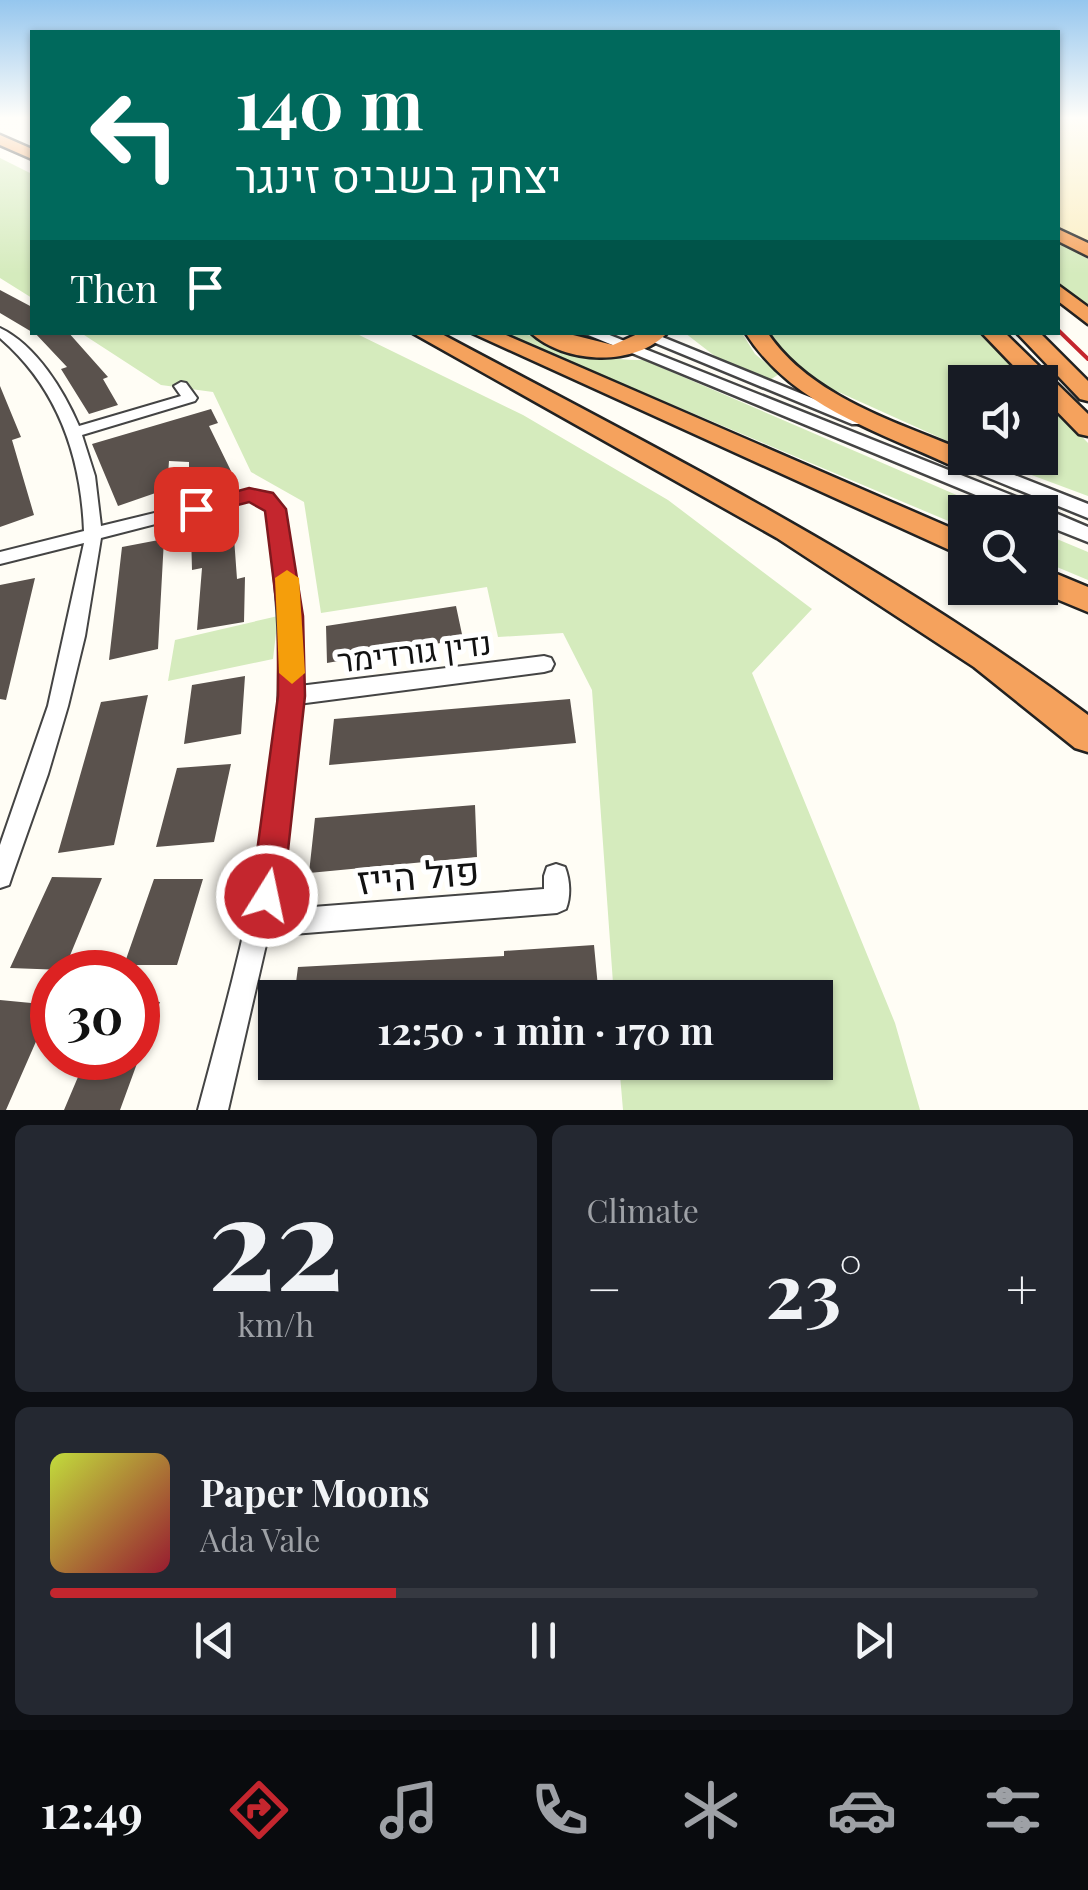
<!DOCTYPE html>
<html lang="en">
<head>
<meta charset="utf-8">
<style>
	body { margin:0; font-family:"Playfair Display",Heebo,serif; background:#242831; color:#f1f3f6; height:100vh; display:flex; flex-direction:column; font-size:38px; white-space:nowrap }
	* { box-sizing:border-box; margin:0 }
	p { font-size:32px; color:#9ea1a6 }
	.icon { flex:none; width:55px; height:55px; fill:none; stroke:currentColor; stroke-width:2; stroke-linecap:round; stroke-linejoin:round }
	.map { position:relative; height:1110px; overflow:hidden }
	.drawer { display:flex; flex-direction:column; gap:15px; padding:15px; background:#0d0f14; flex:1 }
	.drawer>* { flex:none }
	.hud { position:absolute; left:30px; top:30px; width:1030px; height:305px; border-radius:0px; box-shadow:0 2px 8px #0004; background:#00695c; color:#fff; overflow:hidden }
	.buttons { position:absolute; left:948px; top:365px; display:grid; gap:20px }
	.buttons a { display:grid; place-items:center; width:110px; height:110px; border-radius:0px; background:#171b24; box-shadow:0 2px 8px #0004; font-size:50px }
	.speed { position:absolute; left:30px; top:950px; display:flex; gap:20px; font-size:50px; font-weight:700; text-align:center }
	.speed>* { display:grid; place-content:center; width:130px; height:130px; border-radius:50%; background:#171b24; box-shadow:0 2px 8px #0004; line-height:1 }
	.speed .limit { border:15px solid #d22; background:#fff; color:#111 }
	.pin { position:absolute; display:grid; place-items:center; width:85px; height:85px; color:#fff; margin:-42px; border-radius:20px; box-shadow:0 5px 15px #0006 }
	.me { position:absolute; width:110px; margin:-55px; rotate:10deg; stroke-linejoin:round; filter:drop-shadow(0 0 8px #0008) }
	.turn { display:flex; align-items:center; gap:35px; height:210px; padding:0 40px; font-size:45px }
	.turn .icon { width:130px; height:130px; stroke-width:2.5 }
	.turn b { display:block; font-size:70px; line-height:85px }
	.then { display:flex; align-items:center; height:95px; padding:0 40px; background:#0003; gap:20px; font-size:38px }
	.big { font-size:75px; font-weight:700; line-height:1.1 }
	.drawer .widget { flex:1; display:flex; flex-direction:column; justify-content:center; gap:15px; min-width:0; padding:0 35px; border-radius:15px; background:#242831 }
	.drawer .dial { align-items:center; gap:0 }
	.dial b { font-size:130px; line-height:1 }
	.song { display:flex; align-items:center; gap:30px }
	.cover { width:120px; height:120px; border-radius:15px; background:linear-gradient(135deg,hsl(70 70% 55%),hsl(350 70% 35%)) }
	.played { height:10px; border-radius:5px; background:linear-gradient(90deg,#c4262e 35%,#363941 35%) }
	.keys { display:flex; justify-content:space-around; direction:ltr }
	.heat { display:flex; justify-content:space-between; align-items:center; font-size:55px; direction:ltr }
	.drawer .tiles { flex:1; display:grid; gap:15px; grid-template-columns:1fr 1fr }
	.widget:last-child { grid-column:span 2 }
	.trip { position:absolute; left:258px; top:980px; width:575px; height:100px; border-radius:0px; background:#171b24; box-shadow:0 2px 8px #0004; font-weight:700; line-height:100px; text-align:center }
	.menu { display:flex; height:160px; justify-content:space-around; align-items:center; background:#090b0e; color:#9ea1a6 }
	.menu .icon { width:70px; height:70px }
	.menu .active { color:#c4262e }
	.menu b { font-size:45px; color:#f1f3f6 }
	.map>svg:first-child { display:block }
	.green { fill:#d5ebbd }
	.sand { fill:#fbeec1 }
	.building { fill:#5a524d }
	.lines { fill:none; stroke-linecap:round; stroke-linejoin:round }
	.minor-casing { stroke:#444; stroke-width:4 }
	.tertiary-casing { stroke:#444; stroke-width:5 }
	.motorway-casing { stroke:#222; stroke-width:5 }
	.minor { fill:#fff; fill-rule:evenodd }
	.tertiary { fill:#fff; fill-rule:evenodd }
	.motorway { fill:#f5a25d; fill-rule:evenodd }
	.rail { stroke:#c4262e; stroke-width:4 }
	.route { fill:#c4262e; stroke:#7f191e; stroke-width:2.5 }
	.slow { fill:#f59e0b }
	.labels { text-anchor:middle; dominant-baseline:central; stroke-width:10; stroke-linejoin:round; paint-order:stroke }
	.street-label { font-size:32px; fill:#111; stroke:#fff }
	.near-street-label { font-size:38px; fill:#111; stroke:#fff }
</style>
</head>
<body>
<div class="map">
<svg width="1088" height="1110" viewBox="0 0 1088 1110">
	<rect width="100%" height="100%" fill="#fffdf5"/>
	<path class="green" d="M0,158l32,16v124l-32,-20z
		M1058,242l30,17v51l-30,-26z
		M81,333h274l168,82 145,85 144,109 -60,64 143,350 25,87h-297l-4,-47 196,-1v-64l-201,-1 -22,-307 -29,-57 -65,4 -11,-50 -166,26 -17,-111 -53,-30 -38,-80 -52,-7z
		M502,333c50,-1 83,29 142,27l352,152h-31v16z
		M685,333h57l13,21 24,20 -9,6 -54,-23z
		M766,333h214l50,49h-65v67l-142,-64 -28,-18z
		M1040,393l48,50v53l-102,-38h54z
		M1040,532l48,20v28l-48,-20z
		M278,616l-5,43 -105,22 7,-41z"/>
	<path class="sand" d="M1058,119h30v124l-30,-16z"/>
	<path class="building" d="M0,290l32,17v25l-32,-19z
		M34,332h34l40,45 -5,2 15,26 -29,9 -28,-45 6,-2z
		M0,386l21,51 -9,3 22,75 -34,12z
		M211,409l7,14 -9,3 22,45 -42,15v-24l-20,-1 -2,28 -49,17 -26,-62z
		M233,524l4,55 8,-2 -1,45 -47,8 5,-62 -10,2 -1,-37z
		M164,539l-6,110 -49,11 13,-113z
		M35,578l-29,122 -6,-1v-114z
		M456,606l7,33 -136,24 -1,-37z
		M245,676l-4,58 -57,10 8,-59z
		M148,695l-34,150 -56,8 43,-151z
		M570,699l6,44 -247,22 5,-46z
		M231,764l-17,78 -58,5 21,-79z
		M475,805l2,52 -168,16 6,-55z
		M52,877l50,1 -38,92 -54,-2z
		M154,879h49l-26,86h-53z
		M594,945l5,53h-305l4,-31 206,-11v-5z
		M0,1000l52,5 -46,105h-6z
		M138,1000l22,2 -21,55 -1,-1z
		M86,1058h53l-19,52h-56z"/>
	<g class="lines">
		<g class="minor-casing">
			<path id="minor" d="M0,328c36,17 64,63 79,98l102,-30 -7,-10 7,-4 5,1 11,15 -2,3 -113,34 13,41 6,50 148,-36 23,4 11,15 12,78 4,99 245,-30 7,2 3,6 -3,6 -7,2 -246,32 -8,108 -16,98 270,-21v-13l3,-9 9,-3 9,3c5,13 6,29 1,42l-9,4 -289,23 -40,174h-30c39,-146 82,-296 81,-448 0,-51 -6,-101 -12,-152l-6,-7 -12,-3 -148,38 -16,98 -17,70 -20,68 -36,102 -3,9 -9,3v-43l48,-139 36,-163 -84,21v-12l84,-21c-3,-75 -26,-143 -84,-193z"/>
		</g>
		<g class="tertiary-casing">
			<path id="tertiary" d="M581,332h21l439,175 47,20v15l-48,-19v-11h-23z
				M629,332h21l216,88 -2,4h-12z
				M941,446l147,58v14l-153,-62 -3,-4 3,-4z"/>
		</g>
		<g class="motorway-casing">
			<path id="motorway" d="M0,135l32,14v10l-32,-14z
				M1058,229l30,14v13l-30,-15z
				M1058,285l30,22v17l-30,-23z
				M411,332h27c223,119 448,231 650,383v37l-13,-4 -101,-81 -197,-129z
				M470,332h29l466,202v23z
				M530,332h31l52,13 29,-13h26c-33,36 -104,32 -138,0z
				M745,332h22c43,65 130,90 198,119v7h5l-4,6h-18c-74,-34 -158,-60 -203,-132z
				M981,332h23l84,82v22l-9,-2 -39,-40v-12h-11z
				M1016,332h23l49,49v20l-8,-2z
				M1040,567l48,20v25l-58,-24h10z"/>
		</g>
		<use href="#minor" class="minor"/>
		<use href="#tertiary" class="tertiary"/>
		<use href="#motorway" class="motorway"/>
		<path class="rail" d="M1058,330l30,29"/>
	</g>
	<linearGradient id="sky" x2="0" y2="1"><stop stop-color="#95c6ee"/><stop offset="0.43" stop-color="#fffefa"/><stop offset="1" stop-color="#fffefa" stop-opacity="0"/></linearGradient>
	<rect width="1088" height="274" fill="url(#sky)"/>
	<path class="route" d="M249,488l24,5 13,16 17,107 2,80 -22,200 -5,11 -11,5 -12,-5 -4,-11 27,-200v-80l-13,-105 -16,-9 -53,14 -10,-7 3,-5z"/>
	<path class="slow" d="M287,570l12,8 6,95 -13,11 -13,-11 -4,-95z"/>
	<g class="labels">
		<g class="street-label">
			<text transform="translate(414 650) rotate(-7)">נדין גורדימר</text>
		</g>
		<g class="near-street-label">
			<text transform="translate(418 874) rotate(-5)">פול הייז</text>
		</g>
	</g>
</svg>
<div class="buttons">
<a><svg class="icon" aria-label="sound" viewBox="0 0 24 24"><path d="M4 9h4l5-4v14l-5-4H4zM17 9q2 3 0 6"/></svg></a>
<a><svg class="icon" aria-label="search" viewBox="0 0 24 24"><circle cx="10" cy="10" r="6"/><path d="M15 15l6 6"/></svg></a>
</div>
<div class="speed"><div class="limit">30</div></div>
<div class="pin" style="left:196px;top:509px;background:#d93025"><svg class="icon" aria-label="arrive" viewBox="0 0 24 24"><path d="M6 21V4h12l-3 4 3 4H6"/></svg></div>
<svg class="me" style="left:267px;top:896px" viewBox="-20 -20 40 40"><circle r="17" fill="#c4262e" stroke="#fff" stroke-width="3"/><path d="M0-11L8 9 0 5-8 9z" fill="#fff"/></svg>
<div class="trip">12:50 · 1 min · 170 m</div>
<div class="hud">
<div class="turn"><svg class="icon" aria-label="left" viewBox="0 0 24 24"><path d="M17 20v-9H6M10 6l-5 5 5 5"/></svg><div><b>140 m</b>יצחק בשביס זינגר</div></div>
<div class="then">Then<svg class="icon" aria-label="arrive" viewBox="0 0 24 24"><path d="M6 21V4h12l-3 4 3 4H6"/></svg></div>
</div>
</div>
<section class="drawer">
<div class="tiles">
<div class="widget dial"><b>22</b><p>km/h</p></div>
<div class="widget"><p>Climate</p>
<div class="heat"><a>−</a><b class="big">23°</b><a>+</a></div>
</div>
<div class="widget">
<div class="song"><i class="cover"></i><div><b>Paper Moons</b><p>Ada Vale</p></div></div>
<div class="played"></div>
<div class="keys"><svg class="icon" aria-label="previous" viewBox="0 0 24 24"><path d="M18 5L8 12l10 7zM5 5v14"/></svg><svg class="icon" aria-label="pause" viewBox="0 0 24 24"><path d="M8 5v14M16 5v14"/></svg><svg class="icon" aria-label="next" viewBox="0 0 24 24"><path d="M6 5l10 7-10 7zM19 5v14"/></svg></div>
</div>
</div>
</section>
<nav class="menu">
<b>12:49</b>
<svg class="icon active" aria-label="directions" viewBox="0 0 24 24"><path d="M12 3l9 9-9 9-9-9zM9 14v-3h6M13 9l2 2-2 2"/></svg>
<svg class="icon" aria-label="music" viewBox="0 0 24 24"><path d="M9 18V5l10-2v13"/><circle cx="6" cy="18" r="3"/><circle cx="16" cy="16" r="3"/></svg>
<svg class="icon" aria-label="phone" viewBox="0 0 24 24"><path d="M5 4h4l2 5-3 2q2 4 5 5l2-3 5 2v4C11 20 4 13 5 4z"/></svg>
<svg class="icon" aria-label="climate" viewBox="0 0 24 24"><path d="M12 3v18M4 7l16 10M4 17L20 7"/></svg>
<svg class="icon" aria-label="car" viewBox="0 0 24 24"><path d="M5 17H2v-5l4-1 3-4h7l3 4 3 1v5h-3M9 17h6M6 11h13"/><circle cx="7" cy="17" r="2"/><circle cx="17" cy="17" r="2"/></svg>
<svg class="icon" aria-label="filters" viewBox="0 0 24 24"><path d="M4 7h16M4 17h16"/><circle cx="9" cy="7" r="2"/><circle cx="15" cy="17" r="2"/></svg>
</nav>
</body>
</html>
